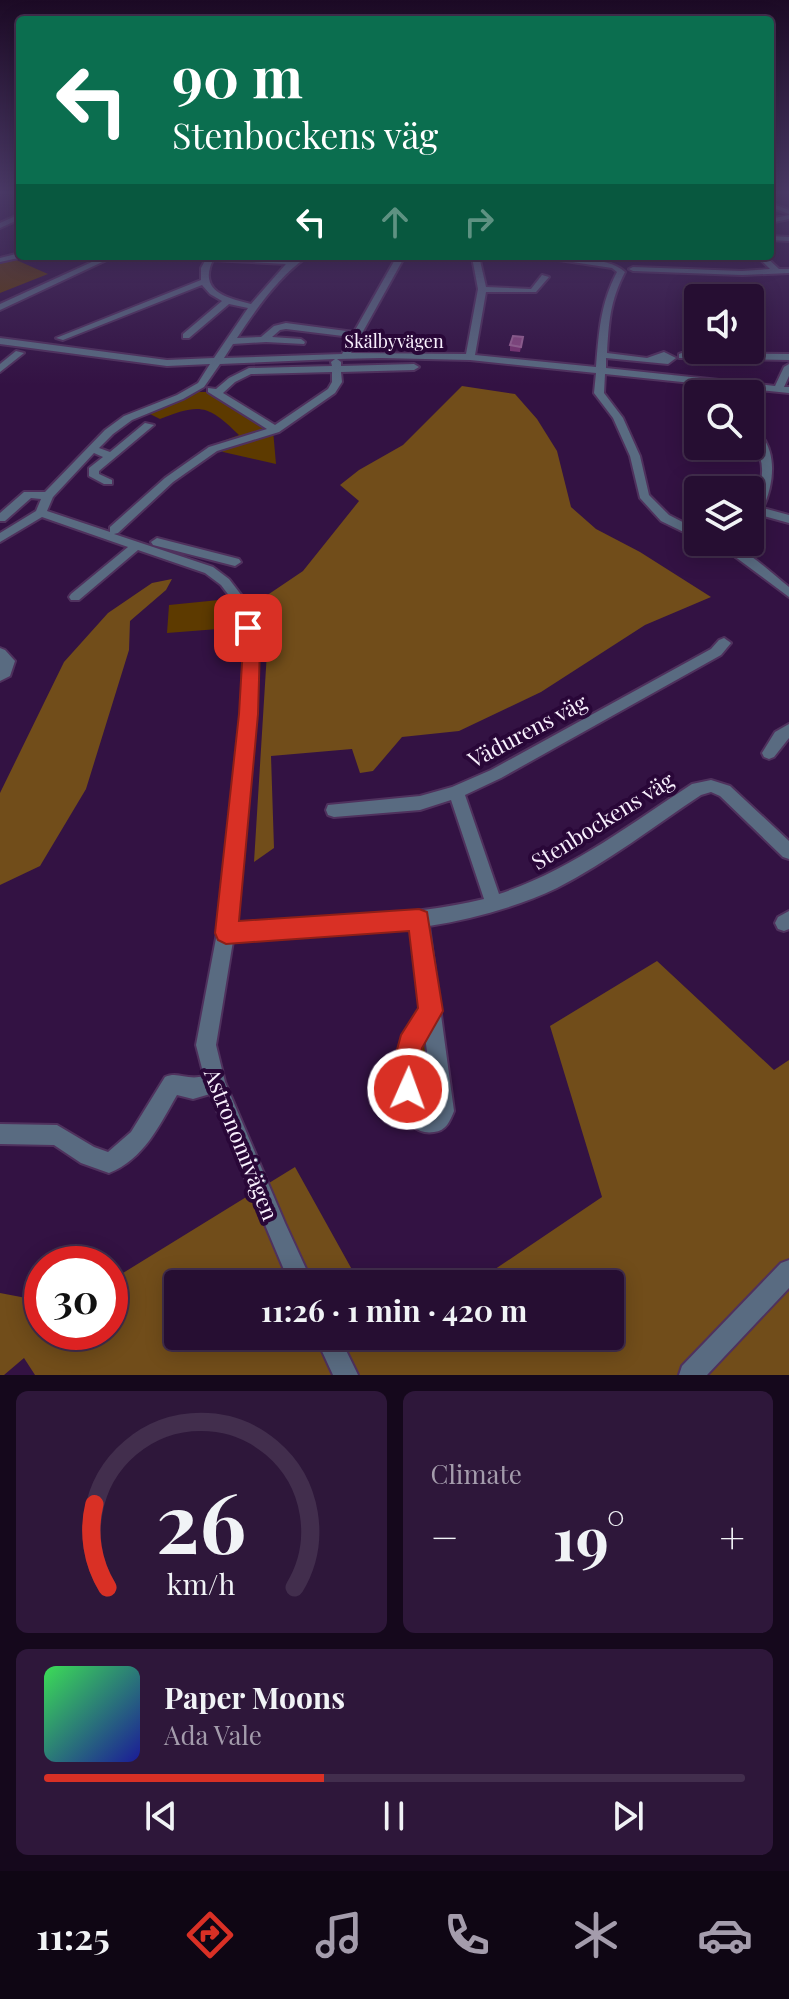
<!DOCTYPE html>
<html lang="en">
<head>
<meta charset="utf-8">
<style>
	body { margin:0; font-family:"Playfair Display",serif; background:#2e173a; color:#f1f3f6; height:100vh; display:flex; flex-direction:column; font-size:30px; white-space:nowrap }
	* { box-sizing:border-box; margin:0 }
	p { font-size:26px; color:#a49cac }
	.icon { flex:none; width:44px; height:44px; fill:none; stroke:currentColor; stroke-width:2; stroke-linecap:round; stroke-linejoin:round }
	.map { position:relative; height:1375px; overflow:hidden }
	.drawer { display:flex; flex-direction:column; gap:16px; padding:16px; background:#15081c; flex:1 }
	.drawer>* { flex:none }
	.guide { position:absolute; left:16px; top:16px; width:758px; height:244px; border-radius:8px; box-shadow:0 4px 20px #0003,0 0 0 2px #422e4d; background:#0b6e4f; color:#fff; overflow:hidden }
	.fabs { position:absolute; left:684px; top:284px; display:grid; gap:16px }
	.fabs a { display:grid; place-items:center; width:80px; height:80px; border-radius:8px; background:#260e32; box-shadow:0 4px 20px #0003,0 0 0 2px #422e4d; font-size:40px }
	.speed { position:absolute; left:24px; top:1246px; display:flex; gap:16px; font-size:40px; font-weight:700; text-align:center }
	.speed>* { display:grid; place-content:center; width:104px; height:104px; border-radius:50%; background:#260e32; box-shadow:0 4px 20px #0003,0 0 0 2px #422e4d; line-height:1 }
	.speed .limit { border:12px solid #d22; background:#fff; color:#111 }
	.pin { position:absolute; display:grid; place-items:center; width:68px; height:68px; color:#fff; margin:-34px; border-radius:16px; box-shadow:0 4px 12px #0006 }
	.me { position:absolute; width:88px; margin:-44px; rotate:2deg; stroke-linejoin:round; filter:drop-shadow(0 0 6px #0008) }
	.turn { display:flex; align-items:center; gap:28px; height:168px; padding:0 24px; font-size:36px }
	.turn .icon { width:104px; height:104px; stroke-width:2.5 }
	.turn b { display:block; font-size:56px; line-height:68px }
	.lanes { display:flex; align-items:center; height:76px; padding:0 24px; background:#0003; justify-content:center; gap:40px; direction:ltr }
	.lanes .off { opacity:.35 }
	.big { font-size:60px; font-weight:700; line-height:1.1 }
	.drawer .card { flex:1; display:flex; flex-direction:column; justify-content:center; gap:12px; min-width:0; padding:0 28px; border-radius:12px; background:#2e173a }
	.drawer .dial { align-items:center; gap:0 }
	.dial svg { height:208px; overflow:visible; fill:none; stroke:#422e4d; stroke-width:7; stroke-linecap:round; text-anchor:middle }
	.dial text { fill:#f1f3f6; stroke:none }
	.song { display:flex; align-items:center; gap:24px }
	.cover { width:96px; height:96px; border-radius:12px; background:linear-gradient(135deg,hsl(130 70% 55%),hsl(240 70% 35%)) }
	.played { height:8px; border-radius:4px; background:linear-gradient(90deg,#d93025 40%,#422e4d 40%) }
	.keys { display:flex; justify-content:space-around; direction:ltr }
	.heat { display:flex; justify-content:space-between; align-items:center; font-size:44px; direction:ltr }
	.drawer .tiles { flex:1; display:grid; gap:16px; grid-template-columns:1fr 1fr }
	.card:last-child { grid-column:span 2 }
	.trip { position:absolute; left:164px; top:1270px; width:460px; height:80px; border-radius:8px; background:#260e32; box-shadow:0 4px 20px #0003,0 0 0 2px #422e4d; font-weight:700; line-height:80px; text-align:center }
	.dock { display:flex; height:128px; justify-content:space-around; align-items:center; background:#0f0614; color:#a49cac }
	.dock .icon { width:56px; height:56px }
	.dock .current { color:#d93025 }
	.dock b { font-size:36px; color:#f1f3f6 }
	.map>svg:first-child { display:block }
	.green { fill:#5d3a00 }
	.forest { fill:#714d1a }
	.lines { fill:none; stroke-linecap:round; stroke-linejoin:round }
	.minor-casing { stroke:#4f315d; stroke-width:4 }
	.minor { fill:#596b81; fill-rule:evenodd }
	.wall { fill:#7b3473 }
	.building { fill:#894882; stroke:#9a6395; stroke-width:2 }
	.route { fill:#d93025; stroke:#8d1f18; stroke-width:2 }
	.labels { text-anchor:middle; dominant-baseline:central; stroke-width:8; stroke-linejoin:round; paint-order:stroke }
	.far-street-label { font-size:18px; fill:#f8f0fd; stroke:#290738 }
	.street-label { font-size:22px; fill:#f8f0fd; stroke:#290738 }
</style>
</head>
<body>
<div class="map">
<svg width="789" height="1375" viewBox="0 0 789 1375">
	<rect width="100%" height="100%" fill="#331243"/>
	<path class="green" d="M14,259l34,15 -48,19v-29z
		M197,392h12l64,38 3,34 -53,-12 -8,-8 24,-9c-31,-30 -38,-32 -79,-16l-12,-6z
		M229,599l2,29 -64,5 2,-28z
		M427,1033l8,85 -16,-10 -7,-54z"/>
	<path class="forest" d="M462,386l53,8 22,25 20,32 14,56 25,22 44,23 71,45 -66,28 -104,67 -82,39 -57,6 -29,34 -13,2 -8,-24 -81,7 3,92 -20,14 13,-210 -8,-41 7,-15 37,-25 56,-70 -19,-16 19,-15 44,-25z
		M172,579l-6,11 -36,31 -1,29 -43,139 -46,77 -40,19v-92l64,-131 44,-49 44,-30z
		M657,961l117,109 15,-10v315h-754l-11,-17 -20,17h-4v-82l42,8v31h68v-51l185,-114 65,117h-182v52h211l2,3 4,-3h215v-52h-137l129,-87 -52,-171z"/>
	<g class="lines">
		<g class="minor-casing">
			<path id="minor" d="M770,203l19,7v4l-19,-7z
				M20,214v5l-20,9v-5z
				M789,215v4l-19,4v-4z
				M770,236l19,1v4l-19,-1z
				M20,253v3l3,1 -23,5v-4z
				M105,256h10l-115,54v-6z
				M186,256l105,4 7,-4h10c-30,21 -51,52 -71,82l24,-1 13,-11 12,-3 68,9 43,-76h8l-54,97 115,1 12,-65 -6,-32 7,-1 7,31 45,2 11,-14 7,2 -13,15h-50l-11,63 121,12c3,-35 4,-62 21,-95l-5,-4 -79,-12c23,0 76,0 92,16 -15,29 -16,49 -18,81l40,5 17,-6 12,6 -8,6 -62,-6v10l169,18 9,-19 5,-3v12l-5,11h5v6l-184,-19 -1,19 19,25 17,38 9,39 20,20 29,15v9l-37,-18 -21,-23 -10,-42 -17,-38 -19,-25 2,-20 -126,-13 -89,-2 -44,1 4,3v4l73,-2 5,3 -5,3 -73,2 1,10 -7,11 -56,39 -62,19 -44,31 -55,51 -4,1 99,33 16,12 23,30 6,37 -3,68 -19,210c83,-5 166,-6 248,-25l-33,-99 -31,10 -86,7 -6,-2 -2,-5 2,-5 92,-9 32,-9 39,-17 220,-121 8,-9 5,-2 7,5 -10,12 -220,123 -36,17 34,99c72,-24 130,-69 193,-110l19,-4 19,6 59,55v18l-6,-2 -63,-61 -9,-4 -10,3c-47,31 -93,67 -144,93 -40,19 -84,31 -128,38l25,185c-4,10 -8,20 -20,21 -37,6 -43,-58 -35,-84 5,-14 16,-25 21,-38 4,-11 -7,-66 -9,-81l-178,12 -17,104 9,37 60,141 28,61h-23l-80,-190 -17,5 -16,-4c-18,31 -33,64 -68,78l-28,-10 -27,-18 -54,-1v-20l57,1 37,22 14,5 23,-20 34,-55c13,-6 22,4 39,-1l-8,-31 21,-112 24,-219 3,-68 -4,-36 -19,-25 -16,-12 -67,-23 -59,50h-8l-2,-3 2,-3 57,-47 -86,-30 -42,25v-9l36,-22 5,-12 -10,-1 -26,23h-5v-8l24,-21h21l60,-62 19,-14 53,-21 21,-12 12,-19 -43,2 -167,-22v-6l167,22 47,-2 34,-50 -19,-4 -40,34h-6v-4l39,-33 -12,-7 -8,-9 -139,55 -7,-2 145,-58v-12l5,-9zM213,260l73,4 -35,40c-25,-6 -53,-13 -38,-44zM286,329l65,8 -9,17 -118,4 9,-14 33,-2 38,2 1,-2 -4,-3 -29,-2 8,-7zM335,359l-4,3 1,4 -83,2 -20,10 -13,11 -8,-1v4l59,37 -58,18 -44,31 -55,49v5l-63,-21 6,-14 41,-44 9,4 -14,11v8l15,8h8v-4l-13,-6v-3l55,-46 -9,-2 -35,29 -11,-4 14,-14 19,-14 51,-21 21,-12 16,-23zM332,372v10l-4,7 -53,36 -52,-32 12,-11 16,-8zM425,1036l9,73 -3,3h-4c-15,-21 -16,-53 -2,-76z
				M757,256h8l14,13h10v4l-47,2 -109,-4 -4,-2 4,-2 109,4 28,-2z
				M16,351l8,2 -24,19v-8z
				M682,353l107,1v6l-110,-2v-4z
				M750,426c29,17 25,56 13,82l26,7v8l-29,-8 -6,11 -4,1c0,-21 13,-37 12,-58 0,-16 -12,-28 -12,-43z
				M157,538l82,21 2,3 -6,4 -82,-21 -2,-3z
				M707,542c36,0 55,24 82,45v10l-59,-44z
				M0,648l5,2 10,11 -5,15 -10,5z
				M789,724v14l-15,19 -5,2 -5,-2 -2,-4 13,-21z
				M789,911v18l-5,2 -6,-2 -3,-6 3,-6z
				M789,1260v28l-82,87h-28l3,-9 99,-103z
				M315,1336h24l19,39h-25z"/>
		</g>
		<use href="#minor" class="minor"/>
	</g>
	<path class="wall" d="M523,337l-3,15 -10,-1v-6z"/>
	<path class="building" d="M513,336l10,1 -2,10 -11,-2z"/>
	<linearGradient id="sky" x2="0" y2="1"><stop stop-color="#1c0a25"/><stop offset="0.5" stop-color="#4a3966"/><stop offset="1" stop-color="#4a3966" stop-opacity="0"/></linearGradient>
	<rect width="789" height="385" fill="url(#sky)"/>
	<path class="route" d="M248,622l9,6 3,18 -2,68 -19,207 180,-12 8,3 16,99 -21,37 -4,20 3,21 -4,9 -9,4 -9,-4 -7,-30 9,-33 17,-27 -9,-77 -183,13 -8,-4 -3,-7 24,-219 4,-68 -3,-18z"/>
	<g class="labels">
		<g class="far-street-label">
			<text x="394" y="341">Skälbyvägen</text>
		</g>
		<g class="street-label">
			<text transform="translate(527 730) rotate(-28)">Vädurens väg</text>
			<text transform="translate(602 820) rotate(-32)">Stenbockens väg</text>
			<text transform="translate(242 1144) rotate(68)">Astronomivägen</text>
		</g>
	</g>
</svg>
<div class="fabs">
<a><svg class="icon" aria-label="sound" viewBox="0 0 24 24"><path d="M4 9h4l5-4v14l-5-4H4zM17 9q2 3 0 6"/></svg></a>
<a><svg class="icon" aria-label="search" viewBox="0 0 24 24"><circle cx="10" cy="10" r="6"/><path d="M15 15l6 6"/></svg></a>
<a><svg class="icon" aria-label="layers" viewBox="0 0 24 24"><path d="M12 4l9 5-9 5-9-5zM3 14l9 5 9-5"/></svg></a>
</div>
<div class="speed"><div class="limit">30</div></div>
<div class="pin" style="left:248px;top:628px;background:#d93025"><svg class="icon" aria-label="arrive" viewBox="0 0 24 24"><path d="M6 21V4h12l-3 4 3 4H6"/></svg></div>
<svg class="me" style="left:408px;top:1089px" viewBox="-20 -20 40 40"><circle r="17" fill="#d93025" stroke="#fff" stroke-width="3"/><path d="M0-11L8 9 0 5-8 9z" fill="#fff"/></svg>
<div class="trip">11:26 · 1 min · 420 m</div>
<div class="guide">
<div class="turn"><svg class="icon" aria-label="left" viewBox="0 0 24 24"><path d="M17 20v-9H6M10 6l-5 5 5 5"/></svg><div><b>90 m</b>Stenbockens väg</div></div>
<div class="lanes"><svg class="icon" aria-label="left" viewBox="0 0 24 24"><path d="M17 20v-9H6M10 6l-5 5 5 5"/></svg><svg class="icon off" aria-label="ahead" viewBox="0 0 24 24"><path d="M12 20V5M6 11l6-6 6 6"/></svg><svg class="icon off" aria-label="right" viewBox="0 0 24 24"><path d="M7 20v-9h11M14 6l5 5-5 5"/></svg></div>
</div>
</div>
<section class="drawer">
<div class="tiles">
<div class="card dial"><svg viewBox="0 0 100 80">
<path d="M14 69A42 42 0 1 1 86 69"/>
<path d="M14 69A42 42 0 0 1 9 37" stroke="#d93025"/>
<text x="50" y="56" font-size="32" font-weight="700">26</text>
<text x="50" y="72" font-size="11">km/h</text>
</svg></div>
<div class="card"><p>Climate</p>
<div class="heat"><a>−</a><b class="big">19°</b><a>+</a></div>
</div>
<div class="card">
<div class="song"><i class="cover"></i><div><b>Paper Moons</b><p>Ada Vale</p></div></div>
<div class="played"></div>
<div class="keys"><svg class="icon" aria-label="previous" viewBox="0 0 24 24"><path d="M18 5L8 12l10 7zM5 5v14"/></svg><svg class="icon" aria-label="pause" viewBox="0 0 24 24"><path d="M8 5v14M16 5v14"/></svg><svg class="icon" aria-label="next" viewBox="0 0 24 24"><path d="M6 5l10 7-10 7zM19 5v14"/></svg></div>
</div>
</div>
</section>
<nav class="dock">
<b>11:25</b>
<svg class="icon current" aria-label="directions" viewBox="0 0 24 24"><path d="M12 3l9 9-9 9-9-9zM9 14v-3h6M13 9l2 2-2 2"/></svg>
<svg class="icon" aria-label="music" viewBox="0 0 24 24"><path d="M9 18V5l10-2v13"/><circle cx="6" cy="18" r="3"/><circle cx="16" cy="16" r="3"/></svg>
<svg class="icon" aria-label="phone" viewBox="0 0 24 24"><path d="M5 4h4l2 5-3 2q2 4 5 5l2-3 5 2v4C11 20 4 13 5 4z"/></svg>
<svg class="icon" aria-label="climate" viewBox="0 0 24 24"><path d="M12 3v18M4 7l16 10M4 17L20 7"/></svg>
<svg class="icon" aria-label="car" viewBox="0 0 24 24"><path d="M5 17H2v-5l4-1 3-4h7l3 4 3 1v5h-3M9 17h6M6 11h13"/><circle cx="7" cy="17" r="2"/><circle cx="17" cy="17" r="2"/></svg>
</nav>
</body>
</html>
